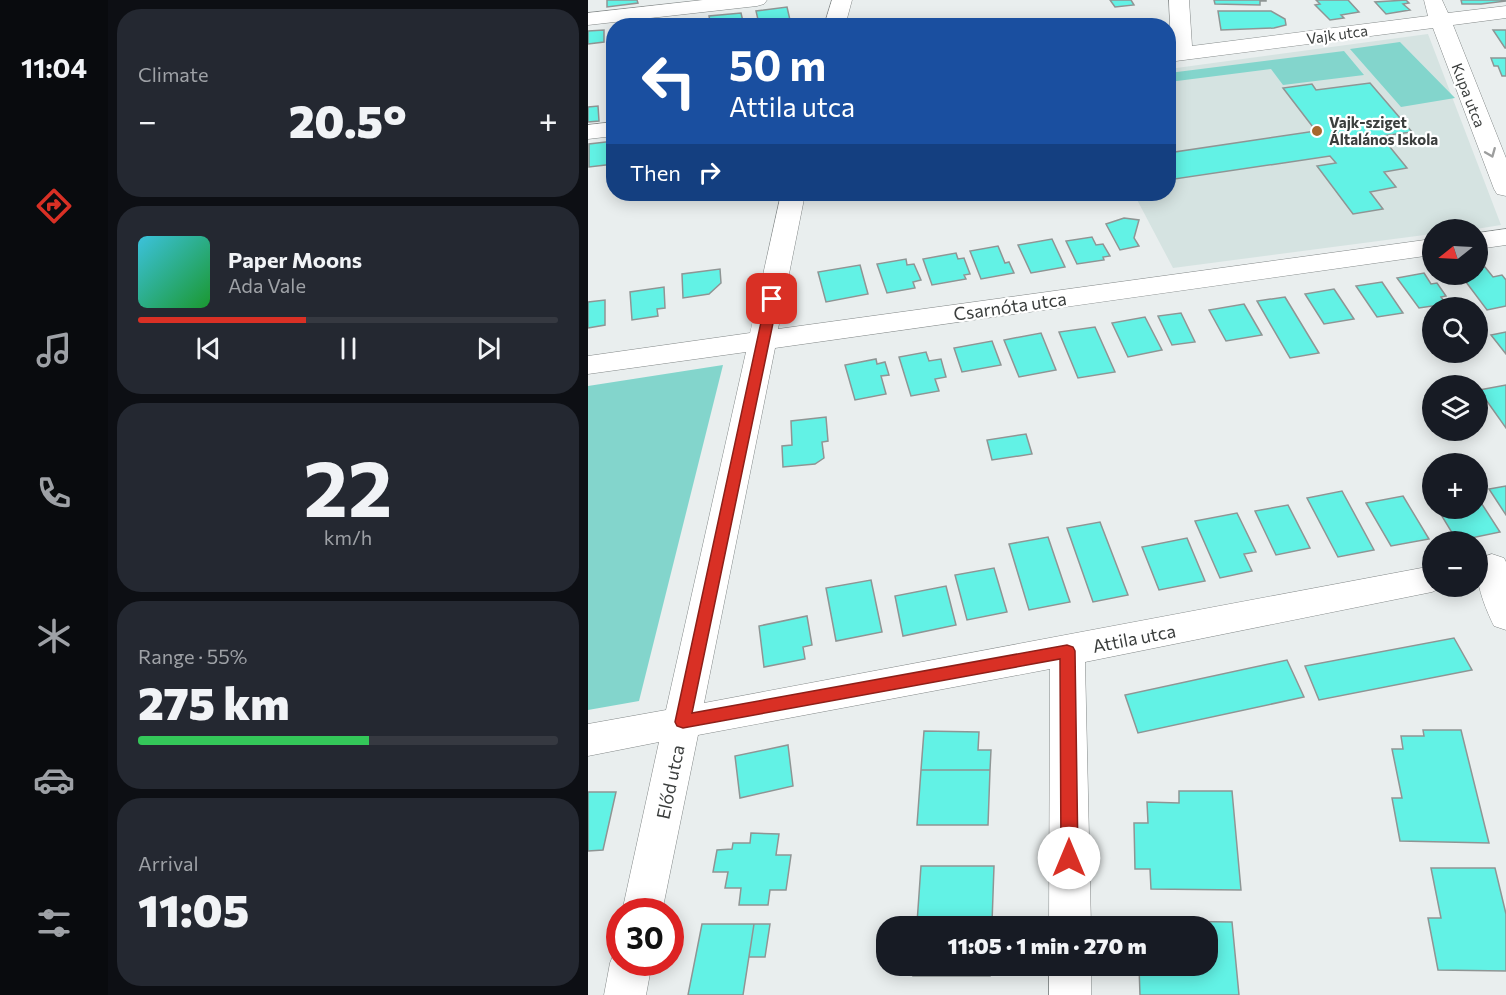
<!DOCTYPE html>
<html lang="en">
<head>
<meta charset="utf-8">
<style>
	body { margin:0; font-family:Commissioner,sans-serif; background:#242831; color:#f1f3f6; height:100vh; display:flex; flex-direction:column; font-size:22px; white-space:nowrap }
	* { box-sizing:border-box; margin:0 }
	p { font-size:20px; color:#9ea1a6 }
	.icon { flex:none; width:33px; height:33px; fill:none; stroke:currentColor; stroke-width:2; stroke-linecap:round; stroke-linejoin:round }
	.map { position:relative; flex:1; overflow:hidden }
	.sheet { display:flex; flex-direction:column; gap:9px; padding:9px; background:#0d0f14; width:480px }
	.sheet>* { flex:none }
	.banner { position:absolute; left:18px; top:18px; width:570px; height:183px; border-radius:24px; box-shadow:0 3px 15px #0003; background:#1a4fa0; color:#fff; overflow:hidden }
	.needle { width:39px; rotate:252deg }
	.controls { position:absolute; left:834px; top:219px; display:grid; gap:12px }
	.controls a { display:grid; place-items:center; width:66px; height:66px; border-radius:50%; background:#171b24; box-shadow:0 3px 15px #0003; font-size:30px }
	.speed { position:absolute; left:18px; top:898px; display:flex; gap:12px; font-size:30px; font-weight:700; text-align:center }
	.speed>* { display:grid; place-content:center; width:78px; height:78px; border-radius:50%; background:#171b24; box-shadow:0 3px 15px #0003; line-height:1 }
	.speed .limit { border:9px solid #d22; background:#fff; color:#111 }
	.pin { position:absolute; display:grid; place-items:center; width:51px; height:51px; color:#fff; margin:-26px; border-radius:12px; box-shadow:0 3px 9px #0006 }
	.me { position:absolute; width:66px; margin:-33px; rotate:0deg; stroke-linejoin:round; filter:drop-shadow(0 0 4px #0008) }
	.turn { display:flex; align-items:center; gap:21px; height:126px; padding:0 24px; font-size:27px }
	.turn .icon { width:78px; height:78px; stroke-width:2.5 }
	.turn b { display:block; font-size:42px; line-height:51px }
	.then { display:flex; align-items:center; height:57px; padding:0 24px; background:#0003; gap:12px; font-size:22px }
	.big { font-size:45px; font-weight:800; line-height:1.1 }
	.sheet .widget { flex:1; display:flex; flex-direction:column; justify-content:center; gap:9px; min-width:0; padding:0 21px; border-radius:24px; background:#242831 }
	.sheet .dial { align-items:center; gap:0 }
	.dial b { font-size:78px; line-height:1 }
	.song { display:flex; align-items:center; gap:18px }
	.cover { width:72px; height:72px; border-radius:9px; background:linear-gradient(135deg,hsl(190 70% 55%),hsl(130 70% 35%)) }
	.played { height:6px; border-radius:3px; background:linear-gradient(90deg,#d93025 40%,#363941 40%) }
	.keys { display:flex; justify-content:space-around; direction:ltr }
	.heat { display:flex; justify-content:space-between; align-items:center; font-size:33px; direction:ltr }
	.charge { height:9px; border-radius:4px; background:linear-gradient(90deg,#34c759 55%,#363941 0) }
	.trip { position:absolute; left:288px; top:916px; width:342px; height:60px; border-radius:24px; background:#171b24; box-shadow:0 3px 15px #0003; font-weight:800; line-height:60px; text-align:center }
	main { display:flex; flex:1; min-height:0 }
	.dock { display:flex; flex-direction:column; width:108px; justify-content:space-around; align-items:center; background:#090b0e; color:#9ea1a6 }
	.dock .icon { width:42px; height:42px }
	.dock .active { color:#d93025 }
	.dock b { font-size:27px; color:#f1f3f6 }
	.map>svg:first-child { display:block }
	.built { fill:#d5e3e1 }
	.green { fill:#83d5cc }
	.building { fill:#62f2e5; stroke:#8f9594; stroke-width:1.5 }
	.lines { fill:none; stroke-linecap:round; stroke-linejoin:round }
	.minor-casing { stroke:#838888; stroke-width:1 }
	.minor { fill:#fff; fill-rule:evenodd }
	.oneway { stroke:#9d9e9e }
	.route { fill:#d93025; stroke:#8d1f18; stroke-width:1.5 }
	.poi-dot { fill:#a6682e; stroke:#fff; stroke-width:2 }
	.labels { text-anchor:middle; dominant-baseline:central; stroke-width:4.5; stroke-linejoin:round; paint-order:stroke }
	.far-street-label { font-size:15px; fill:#3b3e3d; stroke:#fff }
	.far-poi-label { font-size:15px; font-weight:bold; fill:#3b3e3d; stroke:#fff; text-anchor:start }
	.street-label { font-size:18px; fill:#3b3e3d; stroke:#fff }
</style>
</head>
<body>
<main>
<nav class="dock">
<b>11:04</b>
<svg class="icon active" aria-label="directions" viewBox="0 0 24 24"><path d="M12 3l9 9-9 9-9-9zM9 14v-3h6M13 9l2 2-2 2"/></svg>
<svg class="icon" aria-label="music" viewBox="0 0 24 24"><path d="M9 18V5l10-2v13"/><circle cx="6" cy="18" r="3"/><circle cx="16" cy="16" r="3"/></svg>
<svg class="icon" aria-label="phone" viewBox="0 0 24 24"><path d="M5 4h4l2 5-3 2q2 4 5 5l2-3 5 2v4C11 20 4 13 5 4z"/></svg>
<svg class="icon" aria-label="climate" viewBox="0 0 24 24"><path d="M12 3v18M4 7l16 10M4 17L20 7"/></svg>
<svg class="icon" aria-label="car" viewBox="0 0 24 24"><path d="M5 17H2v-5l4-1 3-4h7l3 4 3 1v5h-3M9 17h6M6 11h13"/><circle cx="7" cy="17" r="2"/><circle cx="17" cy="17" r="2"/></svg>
<svg class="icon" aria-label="filters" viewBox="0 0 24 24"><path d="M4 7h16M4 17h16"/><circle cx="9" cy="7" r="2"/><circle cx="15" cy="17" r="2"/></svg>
</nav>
<section class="sheet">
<div class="widget"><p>Climate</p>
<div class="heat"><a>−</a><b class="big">20.5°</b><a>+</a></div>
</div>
<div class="widget">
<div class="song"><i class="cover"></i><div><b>Paper Moons</b><p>Ada Vale</p></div></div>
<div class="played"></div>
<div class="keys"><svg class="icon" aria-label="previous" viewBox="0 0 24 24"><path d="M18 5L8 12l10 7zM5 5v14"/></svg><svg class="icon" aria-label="pause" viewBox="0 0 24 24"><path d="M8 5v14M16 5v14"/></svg><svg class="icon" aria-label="next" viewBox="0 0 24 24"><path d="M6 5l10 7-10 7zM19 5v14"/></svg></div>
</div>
<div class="widget dial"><b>22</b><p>km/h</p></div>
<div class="widget"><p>Range · 55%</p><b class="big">275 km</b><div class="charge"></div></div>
<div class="widget"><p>Arrival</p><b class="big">11:05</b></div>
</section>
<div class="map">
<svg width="918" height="995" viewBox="0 0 918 995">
	<rect width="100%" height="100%" fill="#e9eeee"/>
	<path class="built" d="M840,34l73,191 -31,5h-38v4l-259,34 -39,-74h34l1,-125z"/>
	<path class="green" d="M812,42l55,56 -54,9 -51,-58z
		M756,51l20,24 -81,10 -12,-16 -102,13v-9z
		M135,365l-84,336 -51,9v-324z"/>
	<path class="building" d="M19,0h30l1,3 -31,4z
		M522,0h21l3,5 -19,2z
		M626,0h52v1h-6v4l-45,-1z
		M728,0h32l11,12 -18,3 3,3 -14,2 -15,-15 5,-1z
		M818,0l3,3 -6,1 7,6 -24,4 -11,-12z
		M873,0h45v1l-25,3h-19z
		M199,7l3,13 -31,4 -3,-13z
		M630,11h53l14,8 1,6 -12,3 -53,2z
		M153,13l3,13h-33l-2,-10z
		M109,19l1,7h-25v-4z
		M16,30v12l-16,2v-13z
		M905,30h13v18h-1z
		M903,58h15v18h-4l-4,-10h-4z
		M782,83l42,49 -31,4 26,32 -23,4 12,15 -26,5 13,17 -30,5 -36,-48 19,-3 -6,-7 -162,24v-27l148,-22 -33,-43 29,-4 4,6z
		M10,106l1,15 -11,1v-15z
		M26,141v23l-25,3v-23z
		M536,218l15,2 -5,18 5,8 -19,4 -14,-26z
		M504,237l4,8 7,-1 7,12 -7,1 1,3 -27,4 -11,-23z
		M464,239l13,28 -34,6 -13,-28z
		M410,246l7,17 4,-1 5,11 -33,6 -11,-28z
		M368,253l2,6 6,-1 6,16 -6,1 2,4 -34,6 -9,-26z
		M318,259l1,6 7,-1 7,16 -8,2 2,6 -28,5 -10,-29z
		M272,265l8,29 -42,8 -8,-30z
		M897,267l8,10 9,-2 4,5v26l-19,4 -27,-36h18v-6z
		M132,269l1,14 -12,11 -26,4 -1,-24z
		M836,273l7,11 6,-1 9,13 -5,1 5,7 -27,4 -22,-30z
		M794,282l21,31 -26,4 -21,-31z
		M76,287l1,21 -8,1 1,7 -26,4 -2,-28z
		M746,289l20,30 -30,5 -19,-30z
		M697,297l34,56 -29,5 -33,-57z
		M17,300v25l-17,3v-26z
		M656,304l18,31 -36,6 -17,-31z
		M593,313l14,29 -23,3 -14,-29z
		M557,317l17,33 -34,7 -16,-34z
		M507,327l20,45 -37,6 -19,-46z
		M918,332v22l-15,-19z
		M453,333l15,37 -37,7 -15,-37z
		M404,341l9,24 -39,7 -8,-24z
		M338,352l3,9 12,-2 5,18 -11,2 4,12 -28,5 -12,-39z
		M288,359l1,5 8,-2 4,13 -8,1 5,18 -31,6 -10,-35z
		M918,385v43l-27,-38z
		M238,417l2,24 -6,1 2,16 -9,6 -32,3 -1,-21 10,-1 -1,-24z
		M438,434l6,20 -40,6 -5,-20z
		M918,486v29l-17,-26z
		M754,491l32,59 -36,7 -31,-59z
		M815,496l26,43 -38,7 -25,-43z
		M890,498l22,34 -43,9 -20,-33h41z
		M700,505l22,43 -34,7 -21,-44z
		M649,513l19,39 -12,2 8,17 -32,7 -25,-57z
		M512,522l28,73 -35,7 -26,-74z
		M460,537l22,65 -41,8 -20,-66z
		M599,538l18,43 -46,9 -17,-43z
		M406,568l13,44 -40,8 -12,-45z
		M283,580l11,52 -46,9 -10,-53z
		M358,586l10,39 -53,11 -8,-40z
		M219,616l5,29 -9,2 2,12 -41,8 -5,-41z
		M866,638l18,32 -153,30 -14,-34z
		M699,660l17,37 -166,36 -13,-38z
		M835,730h38l28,113 -89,-2 -8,-43h10l-10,-49h11l-2,-13h23z
		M336,731l55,1 -1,18h13l-1,20h-69z
		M200,745l5,41 -53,12 -5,-42z
		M333,770h69l-2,55h-71z
		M591,791h53l9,99 -90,-1 -1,-20h-15l-1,-46h14l-1,-21 32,1z
		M0,792h28l-13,58 -15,1z
		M163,833l28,1 -3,21h15l-5,35h-16l-2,15h-29l2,-17h-16l3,-16h-15l4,-22 15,-1 1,-6h17z
		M333,866h73l-2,57h-75z
		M843,868h64l11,46v57l-68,-1 -10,-52h13z
		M571,921l73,1 7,73h-99l-1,-29h69v-39h-48z
		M329,923h75v4h-75z
		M114,924h52l-11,71h-55z
		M166,924h16l-5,33h-16z
		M326,966h77l-1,10h-77z"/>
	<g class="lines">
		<g class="minor-casing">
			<path id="minor" d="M115,0h64l-3,4 -7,2 -169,19v-12z
				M244,0h20l-7,26h-21z
				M581,0h20l3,46 236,-30 -4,-16h18l6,13 58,-7v12l-53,7 53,133v38l-9,-2 -3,-5 -61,-161 -265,34v-13h3z
				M26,122v14l-26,3v-14z
				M193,194h24l-27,135 654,-90v16l-657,93 -71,355 728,-137v20h13l-13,6 -347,70 6,265h-42l1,-258 -352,66 -36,177h-40l37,-170 -71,14v-32l78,-14 80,-358 -158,22v-18l162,-23z
				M918,229v16l-28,4v-16z
				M904,554l12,4 2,4v68l-12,-4c-8,-16 -23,-51 -14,-68z
				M32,947v16h32l-6,32h-42l6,-32 6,-15z
				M461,966h42v29h-42z"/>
		</g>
		<use href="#minor" class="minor"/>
	</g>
	<defs><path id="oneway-chevron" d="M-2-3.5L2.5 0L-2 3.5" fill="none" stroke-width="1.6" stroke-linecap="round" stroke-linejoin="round" transform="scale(1.5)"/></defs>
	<use class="oneway" href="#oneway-chevron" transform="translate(903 153) rotate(68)"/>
	<path class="route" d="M184,295l6,4 -86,414 375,-68 6,2 2,4 3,207 -3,6 -6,2 -6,-2 -2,-6 -1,-199 -377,69 -6,-2 -2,-4 91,-423z"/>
	<circle class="poi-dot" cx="729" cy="131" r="6"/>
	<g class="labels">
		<g class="far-street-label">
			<text transform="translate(749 34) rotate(-8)">Vajk utca</text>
			<text transform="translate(881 95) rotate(69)">Kupa utca</text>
		</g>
		<g class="far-poi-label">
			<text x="741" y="122">Vajk-sziget<tspan x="741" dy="17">Általános Iskola</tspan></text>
		</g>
		<g class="street-label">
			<text transform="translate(422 306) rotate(-8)">Csarnóta utca</text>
			<text transform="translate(546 638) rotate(-11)">Attila utca</text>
			<text transform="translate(82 782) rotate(-78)">Előd utca</text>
		</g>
	</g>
</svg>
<div class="controls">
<a><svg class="needle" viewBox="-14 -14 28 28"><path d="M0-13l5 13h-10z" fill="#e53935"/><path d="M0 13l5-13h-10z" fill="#9ea1a6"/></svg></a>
<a><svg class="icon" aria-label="search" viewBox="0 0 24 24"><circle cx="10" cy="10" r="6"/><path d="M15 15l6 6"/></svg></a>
<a><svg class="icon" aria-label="layers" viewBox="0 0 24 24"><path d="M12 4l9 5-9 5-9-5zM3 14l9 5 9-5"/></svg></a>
<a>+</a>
<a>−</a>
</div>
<div class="speed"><div class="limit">30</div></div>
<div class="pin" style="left:184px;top:299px;background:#d93025"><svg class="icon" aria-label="arrive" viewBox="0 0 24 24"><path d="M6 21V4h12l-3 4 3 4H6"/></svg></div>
<svg class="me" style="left:481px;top:858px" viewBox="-20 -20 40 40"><circle r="19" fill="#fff"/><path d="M0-13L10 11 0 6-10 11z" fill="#d93025"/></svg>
<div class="trip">11:05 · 1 min · 270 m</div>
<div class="banner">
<div class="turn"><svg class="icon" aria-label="left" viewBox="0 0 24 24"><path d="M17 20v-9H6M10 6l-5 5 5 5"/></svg><div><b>50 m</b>Attila utca</div></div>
<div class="then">Then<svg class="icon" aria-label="right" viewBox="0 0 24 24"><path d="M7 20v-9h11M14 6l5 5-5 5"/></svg></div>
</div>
</div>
</main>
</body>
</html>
